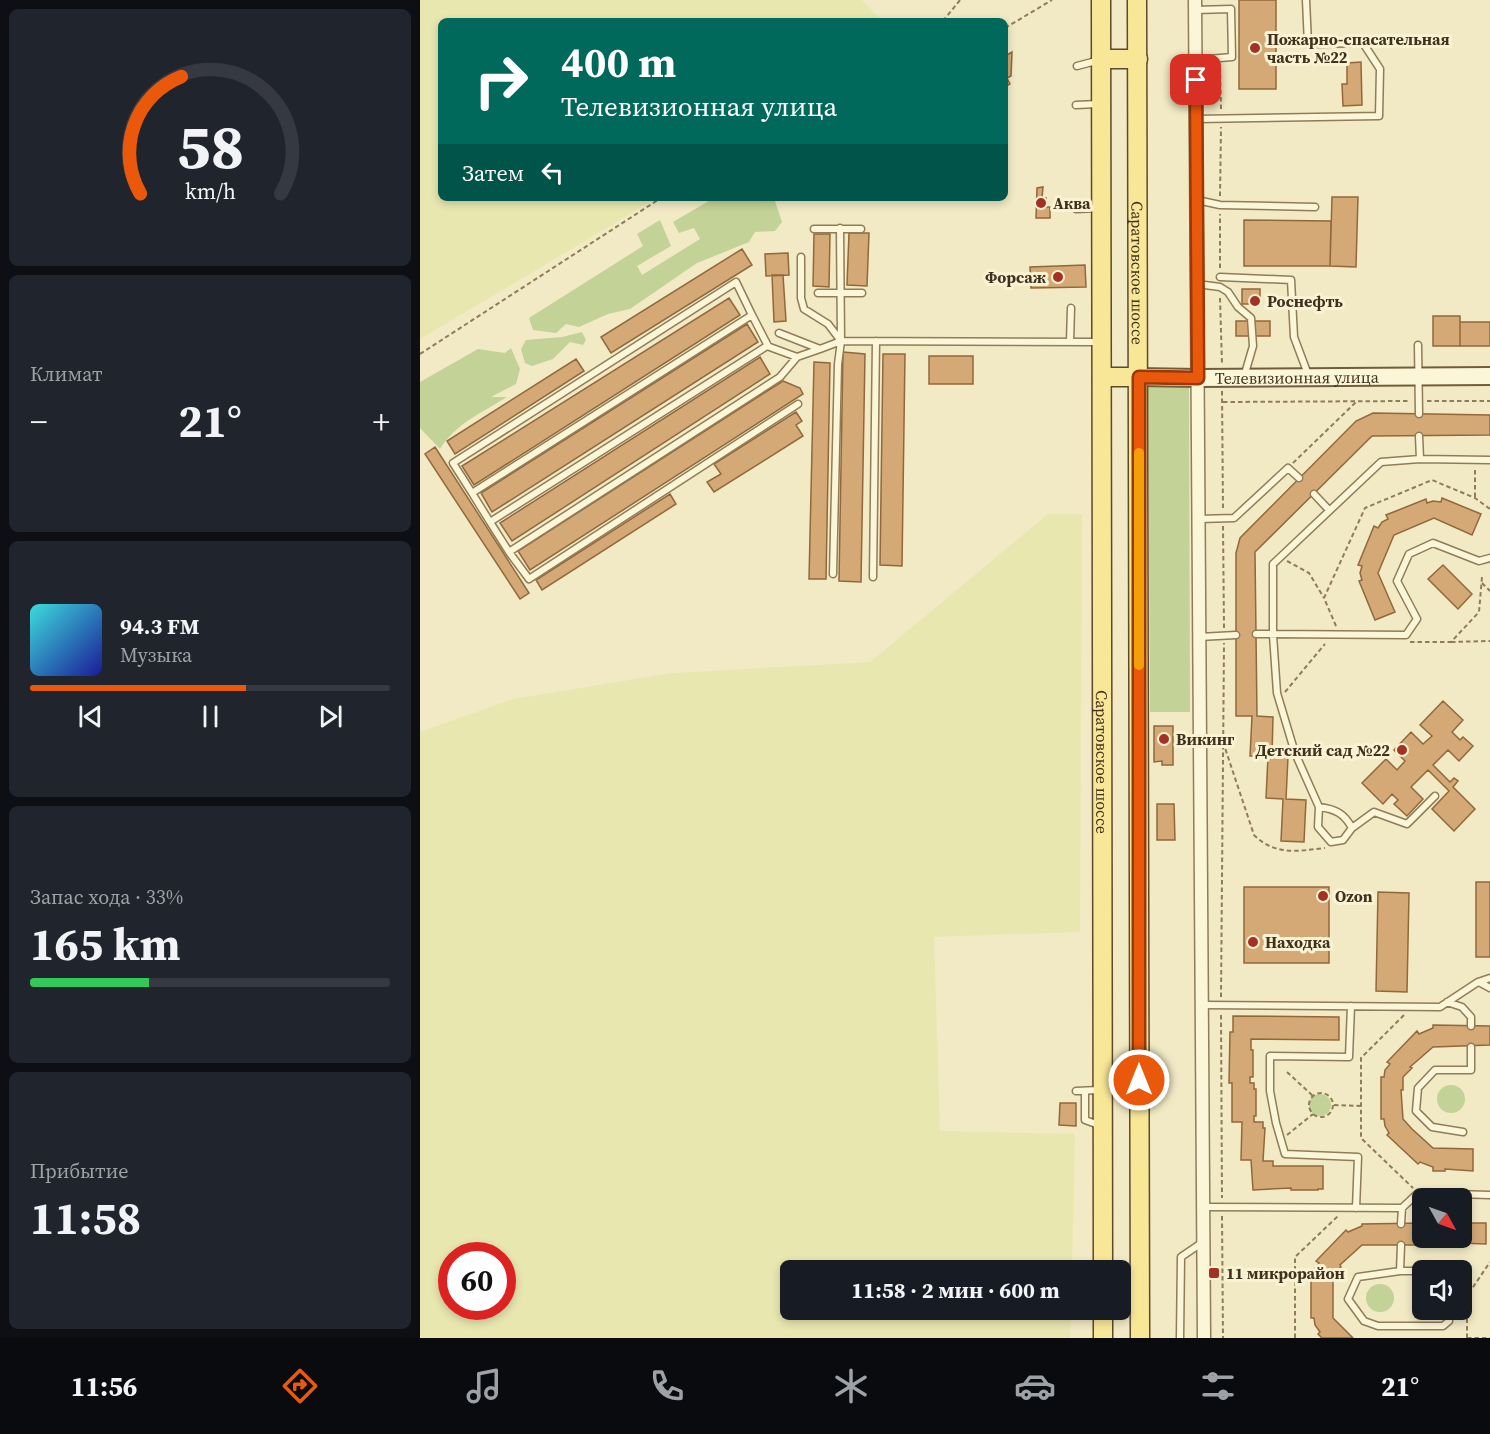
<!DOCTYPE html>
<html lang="ru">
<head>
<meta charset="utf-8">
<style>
	body { margin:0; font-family:"Source Serif 4",serif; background:#20242c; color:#f1f3f6; height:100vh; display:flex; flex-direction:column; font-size:22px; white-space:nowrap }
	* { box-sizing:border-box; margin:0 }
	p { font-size:20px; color:#9ea1a6 }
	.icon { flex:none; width:33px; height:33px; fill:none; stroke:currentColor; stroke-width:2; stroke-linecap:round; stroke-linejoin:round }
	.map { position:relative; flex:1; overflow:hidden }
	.details { display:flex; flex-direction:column; gap:9px; padding:9px; background:#0d0f14; width:420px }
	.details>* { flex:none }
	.guide { position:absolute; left:18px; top:18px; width:570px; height:183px; border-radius:9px; box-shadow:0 3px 9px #0003; background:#00695c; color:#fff; overflow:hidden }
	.needle { width:39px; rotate:130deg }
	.controls { position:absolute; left:992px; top:1188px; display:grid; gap:12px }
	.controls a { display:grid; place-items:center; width:60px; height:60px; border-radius:9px; background:#171b24; box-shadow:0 3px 9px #0003; font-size:30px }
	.speed { position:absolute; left:18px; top:1242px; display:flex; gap:12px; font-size:30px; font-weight:700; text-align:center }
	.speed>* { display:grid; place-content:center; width:78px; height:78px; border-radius:50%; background:#171b24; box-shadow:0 3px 9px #0003; line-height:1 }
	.speed .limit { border:9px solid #d22; background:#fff; color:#111 }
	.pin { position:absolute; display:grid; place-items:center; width:51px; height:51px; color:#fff; margin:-26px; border-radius:12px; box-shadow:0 3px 9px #0006 }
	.me { position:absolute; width:66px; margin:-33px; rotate:0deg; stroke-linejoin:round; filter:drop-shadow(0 0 4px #0008) }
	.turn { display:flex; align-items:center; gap:21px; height:126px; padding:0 24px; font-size:27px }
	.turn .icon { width:78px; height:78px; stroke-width:2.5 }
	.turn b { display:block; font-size:42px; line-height:51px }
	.then { display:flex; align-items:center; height:57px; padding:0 24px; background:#0003; gap:12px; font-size:22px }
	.big { font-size:45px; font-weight:700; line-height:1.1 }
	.details .card { flex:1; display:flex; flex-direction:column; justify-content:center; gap:9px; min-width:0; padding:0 21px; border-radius:9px; background:#20242c }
	.details .dial { align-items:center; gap:0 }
	.dial svg { height:156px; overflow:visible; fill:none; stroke:#363941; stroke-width:7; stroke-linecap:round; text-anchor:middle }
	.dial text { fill:#f1f3f6; stroke:none }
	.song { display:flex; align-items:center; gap:18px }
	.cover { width:72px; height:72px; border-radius:9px; background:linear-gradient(135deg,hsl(180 70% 55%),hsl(240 70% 35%)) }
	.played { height:6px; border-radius:3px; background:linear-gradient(90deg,#ea580c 60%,#363941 60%) }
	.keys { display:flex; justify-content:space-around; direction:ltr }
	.heat { display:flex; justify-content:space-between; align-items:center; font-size:33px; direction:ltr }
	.charge { height:9px; border-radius:4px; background:linear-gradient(90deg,#34c759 33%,#363941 0) }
	.trip { position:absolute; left:360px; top:1260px; width:351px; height:60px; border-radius:9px; background:#171b24; box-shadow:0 3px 9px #0003; font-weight:700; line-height:60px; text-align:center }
	.dock { display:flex; height:96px; justify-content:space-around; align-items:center; background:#090b0e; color:#9ea1a6 }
	.dock .icon { width:42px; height:42px }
	.dock .selected { color:#ea580c }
	.dock b { font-size:27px; color:#f1f3f6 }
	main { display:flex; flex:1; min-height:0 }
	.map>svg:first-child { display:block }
	.farmland { fill:#e9e7b0; fill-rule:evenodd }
	.green { fill:#c3d296 }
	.building { fill:#d4a976; stroke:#91683b; stroke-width:1.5 }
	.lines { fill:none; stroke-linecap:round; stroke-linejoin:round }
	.lane-casing { stroke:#8f7c58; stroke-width:9 }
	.street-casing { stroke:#8f7c58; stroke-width:15 }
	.secondary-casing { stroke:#715d3b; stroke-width:20 }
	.primary-casing { stroke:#5d492c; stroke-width:21 }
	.path { stroke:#8f7c58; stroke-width:2; stroke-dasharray:4.5 3; stroke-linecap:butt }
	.lane { stroke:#fcf6d8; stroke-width:6 }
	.street { stroke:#fcf6d8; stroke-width:12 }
	.secondary { stroke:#fcf6d8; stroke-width:16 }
	.primary { stroke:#f9e798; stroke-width:18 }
	.route-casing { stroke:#983908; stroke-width:15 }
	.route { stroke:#ea580c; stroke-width:10 }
	.slow { stroke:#f59e0b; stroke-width:10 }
	.poi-dot { fill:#a43122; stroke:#f9f3d4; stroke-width:2 }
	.labels { text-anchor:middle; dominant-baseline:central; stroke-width:6; stroke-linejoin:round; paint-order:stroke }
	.poi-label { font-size:16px; font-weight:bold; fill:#3e311d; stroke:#f9f3d4; text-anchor:start }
	.street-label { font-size:16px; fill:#3e311d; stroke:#f9f3d4 }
</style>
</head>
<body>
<main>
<section class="details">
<div class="card dial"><svg viewBox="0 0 100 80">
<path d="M14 69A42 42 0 1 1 86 69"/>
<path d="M14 69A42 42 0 0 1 35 9" stroke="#ea580c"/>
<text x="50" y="56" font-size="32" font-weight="700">58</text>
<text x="50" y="72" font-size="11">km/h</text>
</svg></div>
<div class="card"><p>Климат</p>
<div class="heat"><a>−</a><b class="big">21°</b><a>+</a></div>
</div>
<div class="card">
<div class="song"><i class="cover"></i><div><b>94.3 FM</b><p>Музыка</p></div></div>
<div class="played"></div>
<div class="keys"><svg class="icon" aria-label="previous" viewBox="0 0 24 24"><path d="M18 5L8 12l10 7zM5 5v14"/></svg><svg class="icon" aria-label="pause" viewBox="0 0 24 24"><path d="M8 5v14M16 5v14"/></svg><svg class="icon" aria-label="next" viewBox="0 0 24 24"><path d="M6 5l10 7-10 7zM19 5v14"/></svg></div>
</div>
<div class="card"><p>Запас хода · 33%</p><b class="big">165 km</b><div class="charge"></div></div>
<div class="card"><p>Прибытие</p><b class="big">11:58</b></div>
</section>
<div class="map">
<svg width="1070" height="1338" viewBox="0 0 1070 1338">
	<rect width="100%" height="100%" fill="#f2eac4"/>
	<path class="farmland" d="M0,0h442l21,21h-442v177h216l-237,141z
		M628,514h34l-2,418 -146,5 6,194 135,3 -3,136h-282v40h281l-1,28h-650v-606l93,-33 159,-26 198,-11zM32,1256h50v50h-50z"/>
	<path class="green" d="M294,198h60l8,24 -7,9 -20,1 -6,10 -52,21 -67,46 -22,5 -29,13 -13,-3 -10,9 -23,-3 -4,-12 114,-72 -6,-12 23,-14 11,26 -34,20 5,9 58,-36 -6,-11 -15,5 -6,-11z
		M162,332l4,8 -3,5 -13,-3 -17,17 -21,7 -7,-3 -4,-14 5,-9 36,-3z
		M91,348l9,21 -4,15 -25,13h16c-24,15 -52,27 -67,52l-20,-21v-46l58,-33 27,4z
		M728,386h41l1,326h-40z
		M1017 1099a14 14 0 1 1 28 0a14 14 0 1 1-28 0Z
		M889 1105a11 11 0 1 1 22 0a11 11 0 1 1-22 0Z
		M946 1298a14 14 0 1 1 28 0a14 14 0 1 1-28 0Z"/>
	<path class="building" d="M819,0h37v89h-37z
		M592,52l-1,24 -4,2 3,6 -5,3v-31z
		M941,62l1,43 -19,1 -1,-22h5v-21z
		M623,187l-1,11h4v9h4v11h-14l1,-30z
		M912,197h26l-2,70 -26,-1z
		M824,220l87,1 -1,45h-86z
		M429,233h20l-2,53 -20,-1z
		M394,234h16l-1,53 -16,-1z
		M322,249l10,16 -141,88 -10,-16z
		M368,253l1,22 -23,1 -1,-22z
		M665,265l1,22 -55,1 -1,-21z
		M352,275h11l3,46 -12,1z
		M822,289h18v15h-18z
		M309,298l11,17 -266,170 -12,-19z
		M1013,316h27v30h-27z
		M816,321h34v15h-34z
		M1040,322h30v24h-30z
		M327,324l11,18 -266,170 -11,-19z
		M423,352l22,2 -4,228 -22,-1z
		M463,354h22l-3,212 -22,-1z
		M509,356h44v28h-44z
		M340,357l10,17 -258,167 -12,-18z
		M156,359l8,12 -129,83 -8,-13z
		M394,362l16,1 -4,216h-17z
		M363,381l17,7 3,6 -273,176 -12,-19z
		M376,412l6,9 -6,4 7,11 -89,56 -7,-10 14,-8 -7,-10z
		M953,413l117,2v20l-118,1 -117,116 2,164 16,1 -1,39 16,1 -2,42 20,1 -2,42 -23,-1 2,-42 -17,-1 2,-42h-18l2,-40h-16v-163l4,-15 116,-117z
		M15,447l94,146 -9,6 -95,-145z
		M250,494l6,10 -134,86 -6,-10z
		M1022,498l39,16 -9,21 -38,-17 -40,17 -16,38 17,39 -20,8 -16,-39 3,-1 -2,-7 2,-7 -4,-1 16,-39 4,2 4,-6 6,-3 -2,-4 40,-16 1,4 6,-2 8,1z
		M1023,565l29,29 -14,15 -30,-30z
		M1023,701l20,19 -11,12 8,8 3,-3 10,9 -14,15 -11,-11 -15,15 17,17 4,-4 4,3 -5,6 22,22 -21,22 -22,-22 17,-18 -21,-21 -17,17 12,12 -16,17 -13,-12 4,-4 -6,-6 -9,10 -21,-21 24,-24 11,11 8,-9 -11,-11 17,-18 12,12 9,-8 -12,-11z
		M734,726h19v39h-11v-4l-8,1z
		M737,804h17l1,36h-18z
		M1056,882h14v75h-14z
		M824,887h85v76h-85z
		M958,892l31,1 -2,99 -31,-1z
		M813,1016l106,1v23l-88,-1v11h2v27h-3v6h4v6h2v27h-2v6h9v6h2l-2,33h10v5h50v23h-5v1h-27v-2l-38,2 -2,-30h-10l1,-38h-10v-39h-3l1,-51h3z
		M1013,1025l57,1v19l-57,2 -23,20 2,1 -9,9v13h-2l2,29 9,10 21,19 40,1v22l-28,-2v2h-12v-4l-13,-5 -2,2 -31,-29 2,-2 -4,-7 -1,-7h-3v-42h3l1,-7 5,-6 -3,-2 30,-31 2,3 14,-6z
		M640,1103h16v23l-17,-1z
		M1002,1223v15h39v-15h25v21l-28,-1v1l-43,-1v2h-53l-22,20 1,2 -8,9v42l20,20h-31l-4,-4 2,-2 -5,-7 -1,-7h-3v-42h3v-7l5,-6 -3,-2 30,-31 2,2 14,-6v-2z"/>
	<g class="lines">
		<g class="lane-casing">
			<path id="lane" d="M775,10l36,-1 1,48 -36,3
				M657,66l23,-6
				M656,105l22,-1
				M776,119l183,-3 1,-47 -17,-26 -55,1 -2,-44
				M777,200l23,5 95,2
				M656,209l22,-1
				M420,228l1,113 258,1
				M394,229h47
				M381,257v41l3,11 24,15 13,17 -3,23 -5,210
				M800,277l71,3 3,57 15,40
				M777,284l23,3 8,5 10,15 13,11 2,28 -9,31
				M398,293h44
				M359,333l41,16 21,-8
				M650,342l1,-34
				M998,345l1,69
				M377,357l-30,-11 -277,176 19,30 271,-175 17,-20 23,-8
				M999,436l1,23
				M52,493l-19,-30 283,-181 16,33
				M894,494l15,16
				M779,519l35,-1 54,-50 11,10
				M70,522l-18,-29 280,-178 16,31
				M89,552l20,27 269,-175
				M453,577l3,-236
				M836,634l150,1 11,-16 -20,-38 12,-27 24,-11 46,18 11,-3
				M779,637l37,-2
				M1015,796l-28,28 -33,-12 -22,16 -9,12 -12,2 -13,-15 1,-20 -24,-54 -18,-60 -4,-58v-71l108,-102 39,-3 70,1
				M899,807c16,2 25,6 33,21
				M1059,982l11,6
				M1027,1002l15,5 9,10v9
				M782,1005l238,2 38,-25 12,-4
				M931,1006l-2,51 -79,-1v35l6,32 9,31 73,3 -2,51
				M656,1091l23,-1
				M665,1091v29l14,5
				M1043,1132l-31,-5 -16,-16 2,-23 17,-18h36v-23
				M784,1207l198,1 16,-15 72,2
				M981,1224l1,-16
				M980,1271l1,-26
				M1002,1271h-22l-42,6 -10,22 16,22 14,5h65l6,-5v-11
				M760,1338l1,-81 22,-15"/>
		</g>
		<g class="street-casing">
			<path id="street" d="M775,0l9,1338"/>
		</g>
		<g class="secondary-casing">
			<g id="secondary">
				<path id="s1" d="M719,377l59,1 292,-2"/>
			</g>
		</g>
		<g class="primary-casing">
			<g id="primary">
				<path id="s2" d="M681,0l2,1270"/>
				<path id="s3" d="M717,0l3,1338"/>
				<path d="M681,59h37"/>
				<path d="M682,377h37"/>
				<path d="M683,1338v-28"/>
			</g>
		</g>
		<path class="path" d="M523,21l17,-21
			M585,28l47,-28
			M800,67l1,42
			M800,196l1,-69
			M800,268v-54
			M800,298l2,66
			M0,354l241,-156
			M802,391l1,120
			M1007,401h63
			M803,402l186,-1
			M873,463l63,-61
			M1055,497v-30
			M803,526l1,102
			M867,561l22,12 15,25
			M1062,583l8,8
			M916,626l-12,-28 41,-90 67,-28 43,18 15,11
			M990,642h41l28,-30 3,-35
			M1031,642l39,-1
			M865,692l40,-48
			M803,742l31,93c21,21 44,16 71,13
			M801,997l3,-354
			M801,1015l1,183
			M984,1015l-43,43v80l52,50
			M867,1072l26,24
			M889 1105a12 12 0 1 1 24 0a12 12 0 1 1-24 0Z
			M914,1105l27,1
			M867,1135l26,-21
			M802,1216l1,122
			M875,1338v-81l43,-41
			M1047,1338v-42l23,-34
			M1047,1338h23"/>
		<use href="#lane" class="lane"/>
		<use href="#street" class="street"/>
		<use href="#secondary" class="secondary"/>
		<use href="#primary" class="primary"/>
	</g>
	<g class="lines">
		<g class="route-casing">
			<path id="route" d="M719,1080v-703l59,1 -2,-298"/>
		</g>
		<use href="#route" class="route"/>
		<path class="slow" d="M719,453v212"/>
	</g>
	<g class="poi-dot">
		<circle cx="835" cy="48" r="6"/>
		<circle cx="621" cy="203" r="6"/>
		<circle cx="638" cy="277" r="6"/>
		<circle cx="835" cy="301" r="6"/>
		<circle cx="744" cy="739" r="6"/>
		<circle cx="982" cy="750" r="6"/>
		<circle cx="903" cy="896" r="6"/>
		<circle cx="833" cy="942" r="6"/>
		<rect x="788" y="1267" width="12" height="12" rx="3"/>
	</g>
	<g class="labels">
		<g class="poi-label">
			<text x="847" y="39">Пожарно-спасательная<tspan x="847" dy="18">часть №22</tspan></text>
			<text x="633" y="203">Аква</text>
			<text x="626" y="277" text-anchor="end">Форсаж</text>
			<text x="847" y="301">Роснефть</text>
			<text x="756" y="739">Викинг</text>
			<text x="970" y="750" text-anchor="end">Детский сад №22</text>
			<text x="915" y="896">Ozon</text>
			<text x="845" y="942">Находка</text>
			<text x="806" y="1273">11 микрорайон</text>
		</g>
		<g class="street-label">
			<text stroke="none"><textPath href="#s3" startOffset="273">Саратовское шоссе</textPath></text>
			<text stroke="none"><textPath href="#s1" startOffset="158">Телевизионная улица</textPath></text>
			<text stroke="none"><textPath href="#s2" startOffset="762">Саратовское шоссе</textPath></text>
		</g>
	</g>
</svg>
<div class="controls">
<a><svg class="needle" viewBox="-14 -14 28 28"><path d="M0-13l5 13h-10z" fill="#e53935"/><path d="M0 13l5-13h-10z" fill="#9ea1a6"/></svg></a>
<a><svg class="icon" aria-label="sound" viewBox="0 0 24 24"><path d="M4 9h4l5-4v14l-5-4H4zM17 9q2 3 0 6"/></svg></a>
</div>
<div class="speed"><div class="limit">60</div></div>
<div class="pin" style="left:776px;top:80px;background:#d93025"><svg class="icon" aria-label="arrive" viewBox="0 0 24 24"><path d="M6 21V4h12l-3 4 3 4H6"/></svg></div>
<svg class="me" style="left:719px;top:1080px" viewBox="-20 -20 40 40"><circle r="17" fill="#ea580c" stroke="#fff" stroke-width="3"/><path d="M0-11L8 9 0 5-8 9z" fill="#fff"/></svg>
<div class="trip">11:58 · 2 мин · 600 m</div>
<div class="guide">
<div class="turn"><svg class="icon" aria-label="right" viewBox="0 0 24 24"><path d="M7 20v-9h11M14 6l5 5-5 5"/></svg><div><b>400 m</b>Телевизионная улица</div></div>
<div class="then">Затем<svg class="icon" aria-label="left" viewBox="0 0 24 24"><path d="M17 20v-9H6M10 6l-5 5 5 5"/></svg></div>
</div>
</div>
</main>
<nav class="dock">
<b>11:56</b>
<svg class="icon selected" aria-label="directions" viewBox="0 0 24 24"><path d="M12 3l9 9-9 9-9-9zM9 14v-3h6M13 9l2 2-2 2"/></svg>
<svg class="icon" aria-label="music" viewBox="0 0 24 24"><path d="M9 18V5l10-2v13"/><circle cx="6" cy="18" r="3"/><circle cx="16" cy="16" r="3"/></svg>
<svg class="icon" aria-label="phone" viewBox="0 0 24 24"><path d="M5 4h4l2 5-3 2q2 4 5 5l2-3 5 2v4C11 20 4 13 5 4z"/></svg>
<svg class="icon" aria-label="climate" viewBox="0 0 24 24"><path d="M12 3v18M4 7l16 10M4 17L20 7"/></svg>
<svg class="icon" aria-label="car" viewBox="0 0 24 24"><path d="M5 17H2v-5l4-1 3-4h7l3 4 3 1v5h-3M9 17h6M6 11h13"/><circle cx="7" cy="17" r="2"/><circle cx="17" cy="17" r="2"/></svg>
<svg class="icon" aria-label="filters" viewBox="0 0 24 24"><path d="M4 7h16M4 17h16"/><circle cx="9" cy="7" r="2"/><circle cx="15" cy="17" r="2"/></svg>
<b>21°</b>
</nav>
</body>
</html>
